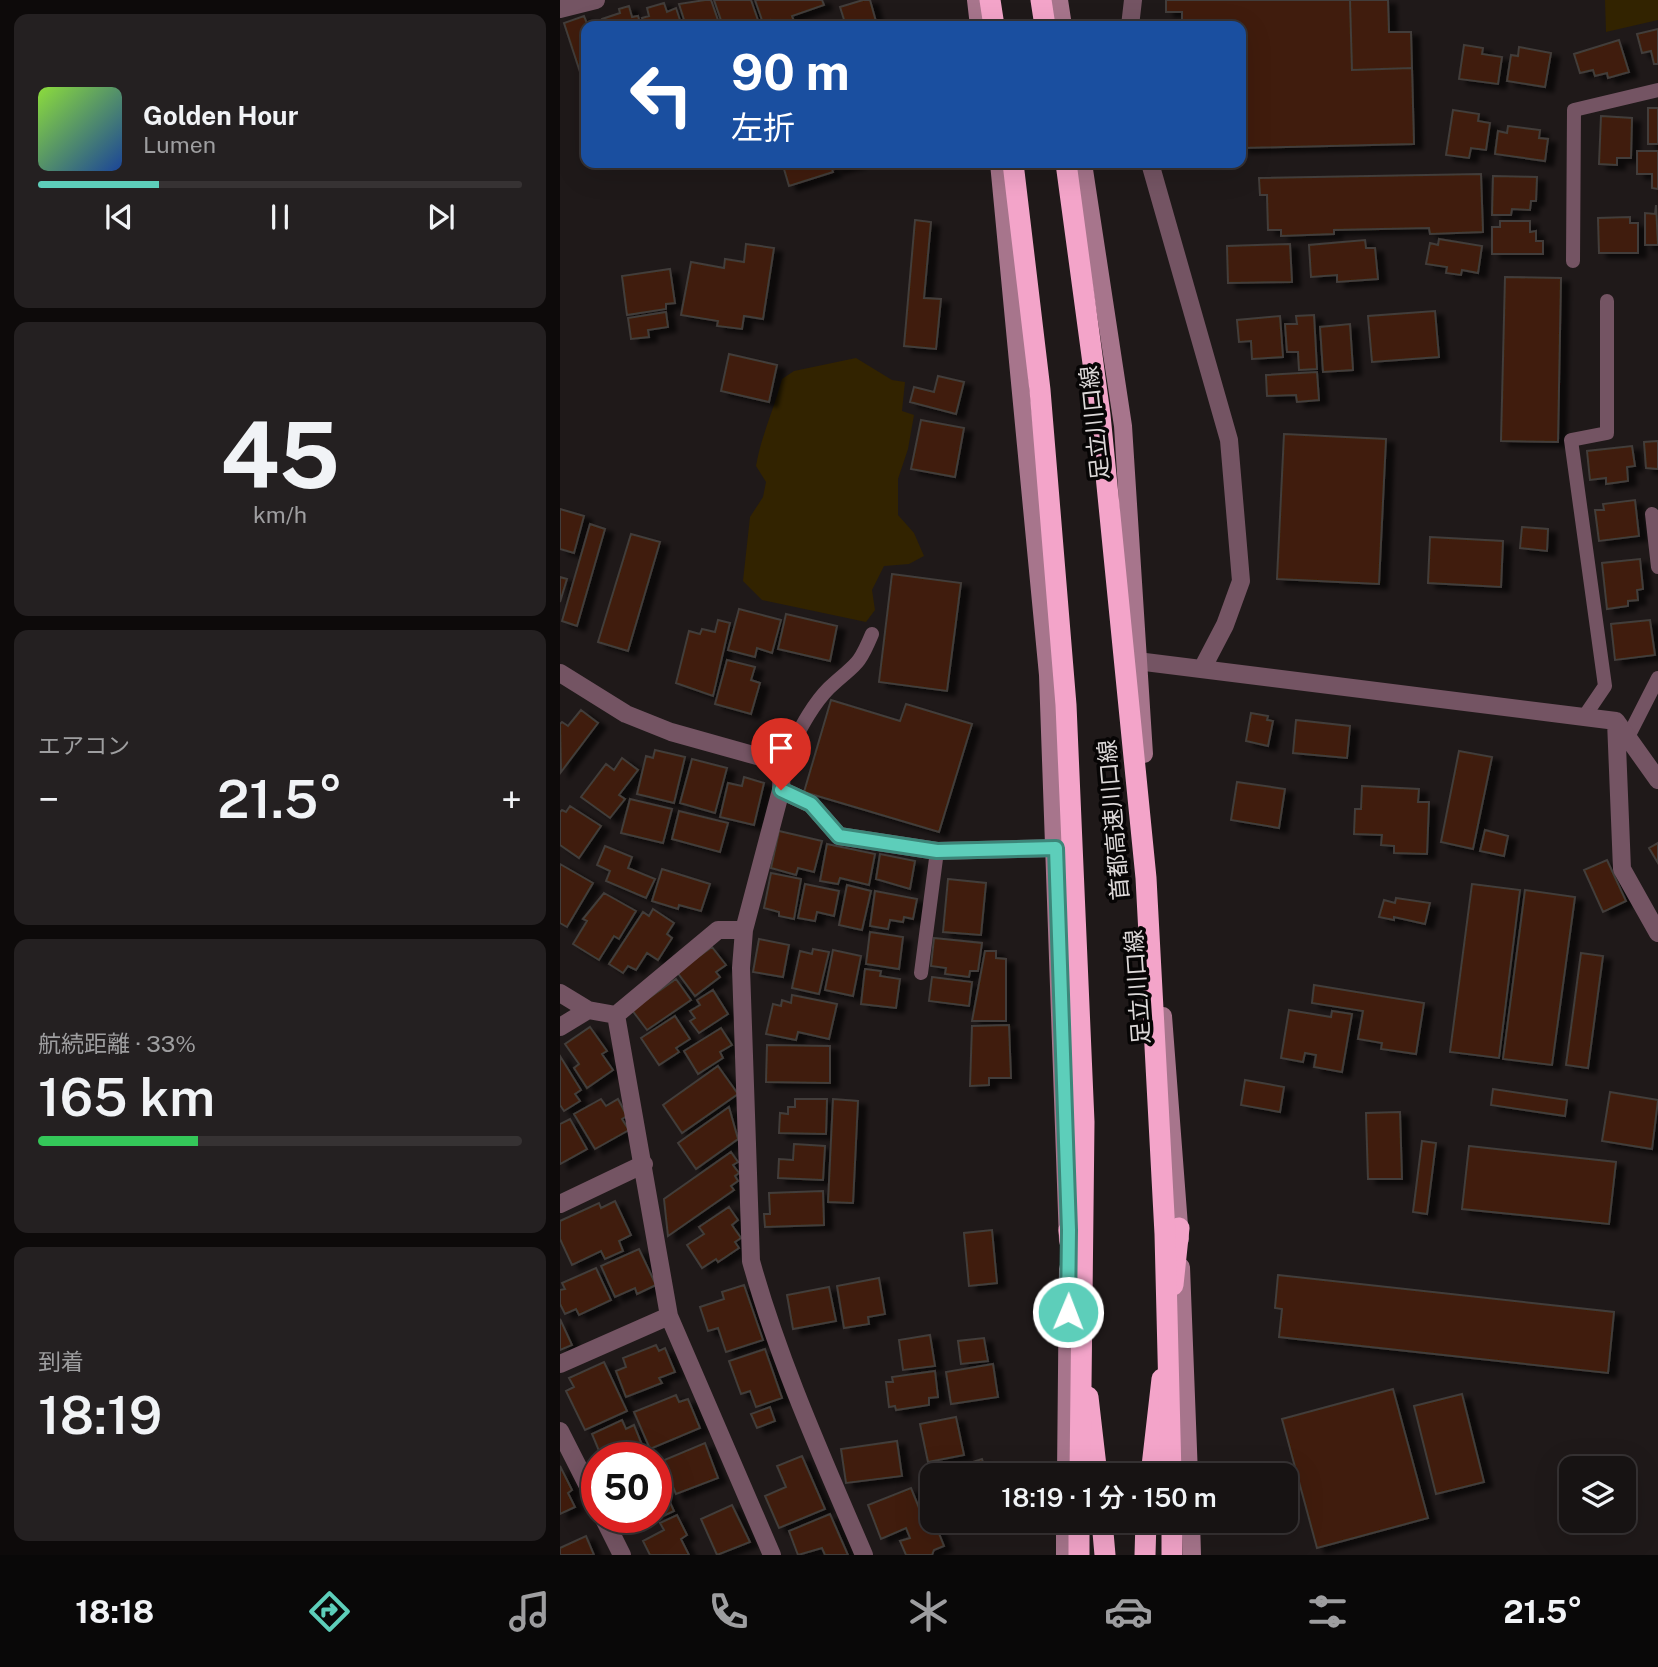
<!DOCTYPE html>
<html lang="ja">
<head>
<meta charset="utf-8">
<style>
	body { margin:0; font-family:"Public Sans","Noto Sans JP",sans-serif; background:#242021; color:#f1f3f6; height:100vh; display:flex; flex-direction:column; font-size:26px; white-space:nowrap }
	* { box-sizing:border-box; margin:0 }
	p { font-size:23px; color:#9e9ea0 }
	.icon { flex:none; width:38px; height:38px; fill:none; stroke:currentColor; stroke-width:2; stroke-linecap:round; stroke-linejoin:round }
	.map { position:relative; flex:1; overflow:hidden }
	.details { display:flex; flex-direction:column; gap:14px; padding:14px; background:#0d0a0a; width:560px }
	.details>* { flex:none }
	.guide { position:absolute; left:21px; top:21px; width:665px; height:147px; border-radius:14px; box-shadow:0 7px 28px #0002,0 0 0 2px #363233; background:#1a4fa0; color:#fff; overflow:hidden }
	.tools { position:absolute; left:999px; top:1456px; display:grid; gap:14px }
	.tools a { display:grid; place-items:center; width:77px; height:77px; border-radius:14px; background:#171313; box-shadow:0 7px 28px #0002,0 0 0 2px #363233; font-size:35px }
	.speed { position:absolute; left:21px; top:1442px; display:flex; gap:14px; font-size:35px; font-weight:700; text-align:center }
	.speed>* { display:grid; place-content:center; width:91px; height:91px; border-radius:50%; background:#171313; box-shadow:0 7px 28px #0002,0 0 0 2px #363233; line-height:1 }
	.speed .limit { border:10px solid #d22; background:#fff; color:#111 }
	.pin { position:absolute; display:grid; place-items:center; width:60px; height:60px; color:#fff; margin:-72px -30px; border-radius:50% 50% 50% 0; rotate:-45deg; box-shadow:0 0 7px #0007 }
	.pin .icon { rotate:45deg }
	.me { position:absolute; width:77px; margin:-38px; rotate:1deg; stroke-linejoin:round; filter:drop-shadow(0 0 5px #0008) }
	.turn { display:flex; align-items:center; gap:24px; height:147px; padding:0 35px; font-size:32px }
	.turn .icon { width:91px; height:91px; stroke-width:2.5 }
	.turn b { display:block; font-size:49px; line-height:60px }
	.big { font-size:52px; font-weight:600; line-height:1.1 }
	.details .card { flex:1; display:flex; flex-direction:column; justify-content:center; gap:10px; min-width:0; padding:0 24px; border-radius:14px; background:#242021 }
	.details .dial { align-items:center; gap:0 }
	.dial b { font-size:91px; line-height:1 }
	.song { display:flex; align-items:center; gap:21px }
	.cover { width:84px; height:84px; border-radius:10px; background:linear-gradient(135deg,hsl(90 70% 55%),hsl(220 70% 35%)) }
	.played { height:7px; border-radius:4px; background:linear-gradient(90deg,#5dceba 25%,#363233 25%) }
	.keys { display:flex; justify-content:space-around; direction:ltr }
	.heat { display:flex; justify-content:space-between; align-items:center; font-size:38px; direction:ltr }
	.charge { height:10px; border-radius:5px; background:linear-gradient(90deg,#34c759 33%,#363233 0) }
	.trip { position:absolute; left:360px; top:1463px; width:378px; height:70px; border-radius:14px; background:#171313; box-shadow:0 7px 28px #0002,0 0 0 2px #363233; font-weight:600; line-height:70px; text-align:center }
	.tabs { display:flex; height:112px; justify-content:space-around; align-items:center; background:#090808; color:#9e9ea0 }
	.tabs .icon { width:49px; height:49px }
	.tabs .on { color:#5dceba }
	.tabs b { font-size:32px; color:#f1f3f6 }
	main { display:flex; flex:1; min-height:0 }
	.map>svg:first-child { display:block }
	.green { fill:#322300 }
	.building { fill:#411f07; stroke:#423d3a; stroke-width:2; filter:url(#shadow) }
	.lines { fill:none; stroke-linecap:round; stroke-linejoin:round }
	.lane { stroke:#745463; stroke-width:14 }
	.street { stroke:#745463; stroke-width:18 }
	.secondary { stroke:#a7758c; stroke-width:18 }
	.highway { stroke:#f3a4c9; stroke-width:21 }
	.highway-bridge { stroke:#f3a4c9; stroke-width:21 }
	.route-casing { stroke:#3c8679; stroke-width:18 }
	.route { stroke:#5dceba; stroke-width:12 }
	.labels { text-anchor:middle; dominant-baseline:central; stroke-width:7; stroke-linejoin:round; paint-order:stroke }
	.street-label { font-size:23px; fill:#dcd8d8; stroke:#070505 }
</style>
</head>
<body>
<main>
<section class="details">
<div class="card">
<div class="song"><i class="cover"></i><div><b>Golden Hour</b><p>Lumen</p></div></div>
<div class="played"></div>
<div class="keys"><svg class="icon" aria-label="previous" viewBox="0 0 24 24"><path d="M18 5L8 12l10 7zM5 5v14"/></svg><svg class="icon" aria-label="pause" viewBox="0 0 24 24"><path d="M8 5v14M16 5v14"/></svg><svg class="icon" aria-label="next" viewBox="0 0 24 24"><path d="M6 5l10 7-10 7zM19 5v14"/></svg></div>
</div>
<div class="card dial"><b>45</b><p>km/h</p></div>
<div class="card"><p>エアコン</p>
<div class="heat"><a>−</a><b class="big">21.5°</b><a>+</a></div>
</div>
<div class="card"><p>航続距離 · 33%</p><b class="big">165 km</b><div class="charge"></div></div>
<div class="card"><p>到着</p><b class="big">18:19</b></div>
</section>
<div class="map">
<svg width="1098" height="1555" viewBox="0 0 1098 1555">
	<defs>
		<filter id="shadow"><feDropShadow dx="8" dy="4.5" stdDeviation="2" flood-color="#0009"/></filter>
	</defs>
	<rect width="100%" height="100%" fill="#1f1919"/>
	<path class="green" d="M1045,0h53v20l-52,12z
		M296,358l36,22 13,2 -3,29 12,4 -6,34 -10,30v36l16,18 10,23 -15,8 -25,2 -12,24 3,20 -9,12 -104,-22 -19,-19 7,-64 13,-20 3,-15 -10,-16c5,-30 18,-57 26,-87l12,-8z"/>
	<path class="building" d="M145,0h6l9,26h-34l-7,-22z
		M154,0h37l9,26h-37z
		M195,0h67l2,5 -32,11 4,10h-24l-2,-6 -7,3z
		M303,0h7l7,25 -31,1 -6,-19z
		M606,0h184l2,70 60,-2 2,76 -173,4v-122h-59v-14h-16z
		M790,0h38l1,32h22l1,36 -60,2z
		M104,3l3,9 9,-4 6,18h-38l-2,-8 7,-2 -2,-8z
		M69,6l3,11 6,-1 3,10h-37l-2,-7 18,-6 -1,-4z
		M24,16l4,10 -2,44 -6,2 -16,-49z
		M1098,29v35h-4l-3,-13 -9,2 -5,-19z
		M1059,40l10,32 -21,6 -1,-5 -12,3 -2,-6 -13,3 -6,-19z
		M904,45l19,3 -1,6 20,3 -4,27 -39,-5z
		M959,47l32,6 -6,34 -38,-6 4,-26 7,1z
		M1088,108h10v36h-10z
		M893,110l26,4 -1,7 12,2 -4,27 -15,-2 -2,10 -23,-3z
		M1041,116l31,2 -1,40h-14v7l-18,-1z
		M948,126l32,4 -1,8 9,1 -3,22 -50,-7 3,-23 9,2z
		M1077,151h21v38l-6,-1v-14h-15z
		M227,163h43l3,9 -44,14 -5,-17 4,-2z
		M274,163h25l-24,6z
		M921,174l2,58 -53,2 -1,-6 -95,2v4l-53,2v-6h-13l-1,-35h-7l-1,-17z
		M933,176l44,1 -1,24h-5l-1,9 -18,-1 -1,6h-19z
		M1096,205l2,40h-13v-32l10,1z
		M1070,217v6h8v30h-39l-1,-35z
		M355,220l16,2 -7,76 17,1 -5,50 -32,-3z
		M940,221h30v11l6,-1v10h7v13h-51v-27h8z
		M879,239l43,7 -4,27 -16,-3 -1,5 -15,-2 1,-6 -21,-3 4,-21 8,2z
		M805,240l1,8h9l3,31 -41,3v-7l-26,2 -2,-32z
		M186,244l28,4 -11,71 -19,-3 -2,13 -25,-3 1,-5 -37,-6 10,-53 33,6 1,-9 19,3z
		M730,244l2,38 -64,1 -1,-37z
		M110,269l5,34 -9,1v5l-39,6 -5,-39z
		M945,277l56,1 -3,164 -57,-1z
		M875,311l4,46 -67,5 -4,-46z
		M106,312l2,15 -20,3 1,7 -18,2 -3,-21z
		M754,315l3,54 -18,1 -1,-18h-11l-2,-28h12l-1,-8z
		M720,316l3,41 -31,2 -1,-18 -12,1 -2,-22z
		M790,324l3,46 -30,2 -3,-45z
		M169,354l48,11 -8,37 -48,-11z
		M757,372l2,28 -22,2 -1,-7 -29,1 -1,-21z
		M378,376l26,6 -8,32 -46,-12 4,-15 20,5z
		M361,420l43,8 -9,49 -44,-8z
		M724,434l102,5 -7,145 -102,-5z
		M1098,441v28l-12,-1 -2,-26z
		M1072,446l3,20 -8,1 1,14 -22,3v-6l-16,2 -3,-29z
		M1075,500l4,36 -40,5 -4,-31h9l-1,-6z
		M0,509l24,7 -10,37 -14,-4z
		M30,524l15,5 -28,97 -15,-5z
		M962,527l26,2 -1,22 -27,-3z
		M71,534l29,8 -32,109 -30,-9z
		M870,537l73,4 -2,46 -73,-4z
		M1080,559l3,30 -6,1 1,10 -10,1v5l-21,3 -5,-46z
		M332,574l69,9 -14,108 -68,-9z
		M0,577l7,2 -7,23z
		M179,609l42,11 -9,33 -15,-5 -2,9 -27,-7z
		M226,614l51,12 -7,35 -52,-12z
		M158,620l12,3 -17,73 -37,-13 13,-52 11,3 2,-5 13,3z
		M1090,620l5,35 -40,5 -4,-36z
		M167,660l28,7 -4,13 9,3 -9,31 -36,-10z
		M271,700l69,21 6,-17 66,20 -33,108 -135,-40z
		M21,710l17,13 -37,49 -1,-48 2,-2 6,4z
		M691,713l17,3 -1,4 6,1 -5,25 -22,-5z
		M736,720l54,6 -3,32 -54,-5z
		M95,750l30,7 -11,46 -37,-9 9,-38 7,2z
		M899,751l33,6 -19,92 -32,-7z
		M62,758l16,12 -19,25 6,4 -15,19 -29,-21 25,-33 8,6z
		M132,759l35,9 -12,45 -35,-10z
		M184,777l20,6 -10,42 -34,-8 8,-34 14,3z
		M677,782l48,7 -6,39 -48,-8z
		M802,786l57,3 -1,13h11l-2,52 -33,-1v-7l-13,-1 1,-10 -28,-1 1,-25h6z
		M70,799l42,10 -9,34 -42,-10z
		M10,806l31,20 -22,32 -19,-13v-33l2,-2 4,2z
		M119,811l49,12 -8,29 -48,-13z
		M925,830l23,6 -4,20 -24,-5z
		M219,831l43,10 -8,31 -16,-4 -2,7 -25,-7z
		M1098,843v20l-9,-15z
		M267,844l48,10 -6,31 -29,-7 -2,6 -18,-3z
		M45,846l27,11 -4,11 27,11 -9,19 -40,-17 4,-10 -13,-6z
		M320,854l35,7 -5,28 -34,-10z
		M1047,860l19,41 -23,11 -19,-42z
		M0,864l33,19 -26,44 -7,-4z
		M102,869l48,15 -9,27 -22,-6 -1,4 -26,-8z
		M211,873l30,6 -7,40 -15,-3v-4l-15,-4z
		M388,879l38,4 -5,52 -38,-3z
		M245,884l34,7 -5,25 -17,-4 -2,9 -17,-3z
		M912,884l48,6 -21,168 -49,-6z
		M287,885l24,6 -9,39 -23,-5z
		M965,890l50,7 -23,168 -49,-6z
		M315,891l42,8 -4,20 -9,-2 -1,5 -13,-2 -2,9 -18,-3z
		M44,893l32,18 -17,28 -5,-3 -15,24 -26,-16 14,-23 -4,-2z
		M836,898l34,5 -5,21 -31,-7v3l-15,-3 5,-17 11,3z
		M93,909l21,14 -7,11 5,4 -14,22 -11,-7 -11,17 -8,-4 -5,7 -14,-9 34,-52 6,4z
		M310,932l33,5 -4,32 -33,-5z
		M374,938l48,5 -4,28h-8l-1,6 -24,-3 1,-6 -15,-2z
		M199,939l30,6 -6,32 -30,-5z
		M152,947l14,18 -10,7 4,5 -25,19 -18,-24z
		M253,949l16,3 -10,42 -27,-6 8,-37 12,3z
		M273,950l28,6 -8,40 -28,-6z
		M425,951h11v7l10,1v62h-34z
		M1021,953l22,3 -15,112 -22,-3z
		M305,969l16,2 -1,5 20,3 -4,29 -35,-4z
		M372,977l40,5 -3,24 -40,-5z
		M116,979l15,21 -44,30 -15,-20z
		M754,985l110,18 -8,51 -35,-5 1,-6 -24,-4 5,-28 -51,-8z
		M153,990l15,24 -29,19 -9,-12 5,-3 -5,-7 10,-6 -3,-5z
		M232,995l45,9 -8,35 -31,-7 -2,8 -30,-6 7,-30 8,2 1,-6 9,3z
		M729,1010l42,7 1,-6 20,3 -10,58 -28,-5 2,-12 -11,-2 -2,9 -22,-4z
		M115,1016l15,23 -14,9 3,4 -20,13 -18,-27z
		M449,1025l2,53h-22v7l-19,1 2,-60z
		M30,1027l17,24 -5,3 11,16 -26,18 -13,-20 5,-4 -14,-20z
		M161,1028l11,17 -12,7 3,6 -25,16 -14,-23z
		M207,1045l63,1v37l-64,-1z
		M0,1056l21,34 -6,4 5,7 -16,10 -4,-6z
		M158,1066l20,28 -56,39 -19,-28z
		M685,1080l39,7 -4,25 -39,-7z
		M933,1089l74,11 -2,16 -74,-11z
		M1050,1092l48,8 -6,49 -50,-8z
		M41,1099l5,7 12,-7 9,17 -5,3 7,11 -34,19 -21,-35z
		M235,1099h32l-1,35 -47,-1 1,-20 8,1v-7h7z
		M273,1099l25,2 -5,102 -25,-1z
		M169,1107l9,32 -42,30 -18,-26z
		M840,1112l2,67h-34l-2,-66z
		M10,1119l17,30 -27,15v-40z
		M862,1141l14,2 -9,71 -14,-2z
		M234,1144l31,2 -2,34 -45,-2 1,-19 14,1z
		M909,1146l147,16 -7,62 -147,-15z
		M171,1152l7,10 -5,3 6,8 -4,3 3,5 -7,5 3,4 -66,46 -4,-37z
		M263,1191l1,34 -59,2 -1,-13h6l-1,-21z
		M55,1201l16,34 -12,6 4,10 -18,8 -4,-8 -29,14 -12,-26v-18l39,-18 2,5z
		M169,1207l9,13 -6,5 9,13 -6,4 4,6 -21,14 -2,-3 -14,9 -15,-23 17,-11 -5,-7z
		M432,1230l5,53 -28,3 -5,-53z
		M79,1249l17,36 -19,9 -2,-6 -20,9 -14,-31z
		M36,1268l15,32 -32,15 -3,-6 -11,5 -5,-10v-14l5,-1 -3,-6z
		M718,1275l336,37 -6,61 -329,-36 3,-28 -7,-1z
		M319,1278l6,36 -17,3 1,7 -25,4 -7,-42z
		M184,1285l19,55 -37,12 -8,-24 -10,3 -8,-24 24,-8 -2,-7z
		M269,1287l7,34 -43,8 -6,-34z
		M0,1319l12,26 -12,5z
		M370,1335l5,31 -32,4 -4,-30z
		M424,1338l4,23 -27,3 -3,-23z
		M96,1345l3,6 6,-3 10,24 -16,6 3,5 -36,14 -10,-26 10,-4 -3,-9z
		M205,1349l17,49 -26,9 -6,-16 -9,3 -12,-33z
		M44,1362l23,49 -42,19 -19,-39 8,-4 -5,-9z
		M433,1364l5,33 -47,7 -5,-32z
		M375,1371l3,26 -9,1v7l-33,5 -1,-4 -6,1 -3,-25h7l-1,-5z
		M833,1389l35,129 -111,30 -35,-129z
		M902,1394l22,88 -48,12 -22,-88z
		M116,1395l3,7 9,-3 12,29 -50,21 -16,-37z
		M210,1407l5,14 -18,7 -6,-14z
		M396,1417l8,38 -36,7 -8,-38z
		M62,1420l4,9 8,-4 13,32 -45,1 -10,-24z
		M337,1441l5,35 -56,7 -5,-34z
		M145,1443l13,35 -42,16 -14,-33z
		M242,1456l23,53 -46,19 -14,-32 21,-9 -9,-21z
		M422,1459l5,16h-54z
		M0,1466l12,24 -4,3 7,14 -15,7z
		M96,1472l18,39 -15,7 -3,-6z
		M373,1475v23l-7,-20z
		M351,1488l15,37 8,-4 10,25 -10,4 -2,5h-26l-6,-14 10,-3 -4,-10 -25,11 -13,-34z
		M172,1505l18,37 -33,13 -16,-36z
		M270,1514l18,41h-23l-3,-7 -24,7 -9,-24z
		M117,1515l10,20 -6,4 8,16h-39l-7,-14 21,-11 -4,-7z
		M26,1536l8,19h-34v-7z"/>
	<g class="lines">
		<path class="lane" d="M1013,261l1,-151 84,-20
			M1092,514l6,53
			M1024,717l21,-31 -34,-246 36,-7v-132
			M1069,735l29,-57
			M222,763c14,-25 27,-55 47,-75 26,-25 28,-18 43,-54
			M361,973l16,-122"/>
		<path class="street" d="M0,9l36,-9
			M570,26l3,-26
			M590,163l79,277 12,141 -16,44 -23,44
			M577,661l479,60 42,59
			M0,673l66,41 45,18 111,31 -1,27
			M1056,721l6,148 36,64
			M0,993l28,17 28,5 53,301 103,239
			M56,1015l102,-85h26
			M0,1027l28,-17
			M0,1204l84,-40
			M0,1364l109,-48
			M0,1431l37,73
			M43,1517l19,38
			M304,1555c-41,-96 -85,-193 -113,-294l-10,-293 3,-38 37,-140 30,14 28,32 98,15 119,-3"/>
		<path class="secondary" d="M416,0l3,26
			M499,0l4,26
			M439,163l49,512 20,566
			M523,163l40,263 21,328
			M603,1016l17,223
			M621,1267l8,208
			M506,1475l2,-206
			M631,1521l1,34
			M505,1555v-34"/>
		<path class="highway" d="M430,0l4,26
			M481,0l4,26
			M509,1230l6,55
			M613,1285l6,-57
			M528,1397l9,78
			M591,1475l11,-96
			M542,1521l3,34
			M612,1521v34
			M519,1555v-34
			M585,1555l1,-34"/>
		<path class="highway-bridge" d="M453,163l27,227 26,315 18,417 -4,353
			M506,163l34,252 46,463 19,356 6,241"/>
	</g>
	<g class="lines">
		<g class="route-casing">
			<path id="route" d="M221,790l30,14 28,32 98,15 119,-3 13,382 -1,82"/>
		</g>
		<use href="#route" class="route"/>
	</g>
	<g class="labels">
		<g class="street-label">
			<text transform="translate(534 423) rotate(-96)">足立川口線</text>
			<text transform="translate(553 820) rotate(-95)">首都高速川口線</text>
			<text transform="translate(577 987) rotate(-94)">足立川口線</text>
		</g>
	</g>
</svg>
<div class="tools">
<a><svg class="icon" aria-label="layers" viewBox="0 0 24 24"><path d="M12 4l9 5-9 5-9-5zM3 14l9 5 9-5"/></svg></a>
</div>
<div class="speed"><div class="limit">50</div></div>
<div class="pin" style="left:221px;top:790px;background:#d93025"><svg class="icon" aria-label="arrive" viewBox="0 0 24 24"><path d="M6 21V4h12l-3 4 3 4H6"/></svg></div>
<svg class="me" style="left:508px;top:1312px" viewBox="-20 -20 40 40"><circle r="17" fill="#5dceba" stroke="#fff" stroke-width="3"/><path d="M0-11L8 9 0 5-8 9z" fill="#fff"/></svg>
<div class="trip">18:19 · 1 分 · 150 m</div>
<div class="guide">
<div class="turn"><svg class="icon" aria-label="left" viewBox="0 0 24 24"><path d="M17 20v-9H6M10 6l-5 5 5 5"/></svg><div><b>90 m</b>左折</div></div>
</div>
</div>
</main>
<nav class="tabs">
<b>18:18</b>
<svg class="icon on" aria-label="directions" viewBox="0 0 24 24"><path d="M12 3l9 9-9 9-9-9zM9 14v-3h6M13 9l2 2-2 2"/></svg>
<svg class="icon" aria-label="music" viewBox="0 0 24 24"><path d="M9 18V5l10-2v13"/><circle cx="6" cy="18" r="3"/><circle cx="16" cy="16" r="3"/></svg>
<svg class="icon" aria-label="phone" viewBox="0 0 24 24"><path d="M5 4h4l2 5-3 2q2 4 5 5l2-3 5 2v4C11 20 4 13 5 4z"/></svg>
<svg class="icon" aria-label="climate" viewBox="0 0 24 24"><path d="M12 3v18M4 7l16 10M4 17L20 7"/></svg>
<svg class="icon" aria-label="car" viewBox="0 0 24 24"><path d="M5 17H2v-5l4-1 3-4h7l3 4 3 1v5h-3M9 17h6M6 11h13"/><circle cx="7" cy="17" r="2"/><circle cx="17" cy="17" r="2"/></svg>
<svg class="icon" aria-label="filters" viewBox="0 0 24 24"><path d="M4 7h16M4 17h16"/><circle cx="9" cy="7" r="2"/><circle cx="15" cy="17" r="2"/></svg>
<b>21.5°</b>
</nav>
</body>
</html>
